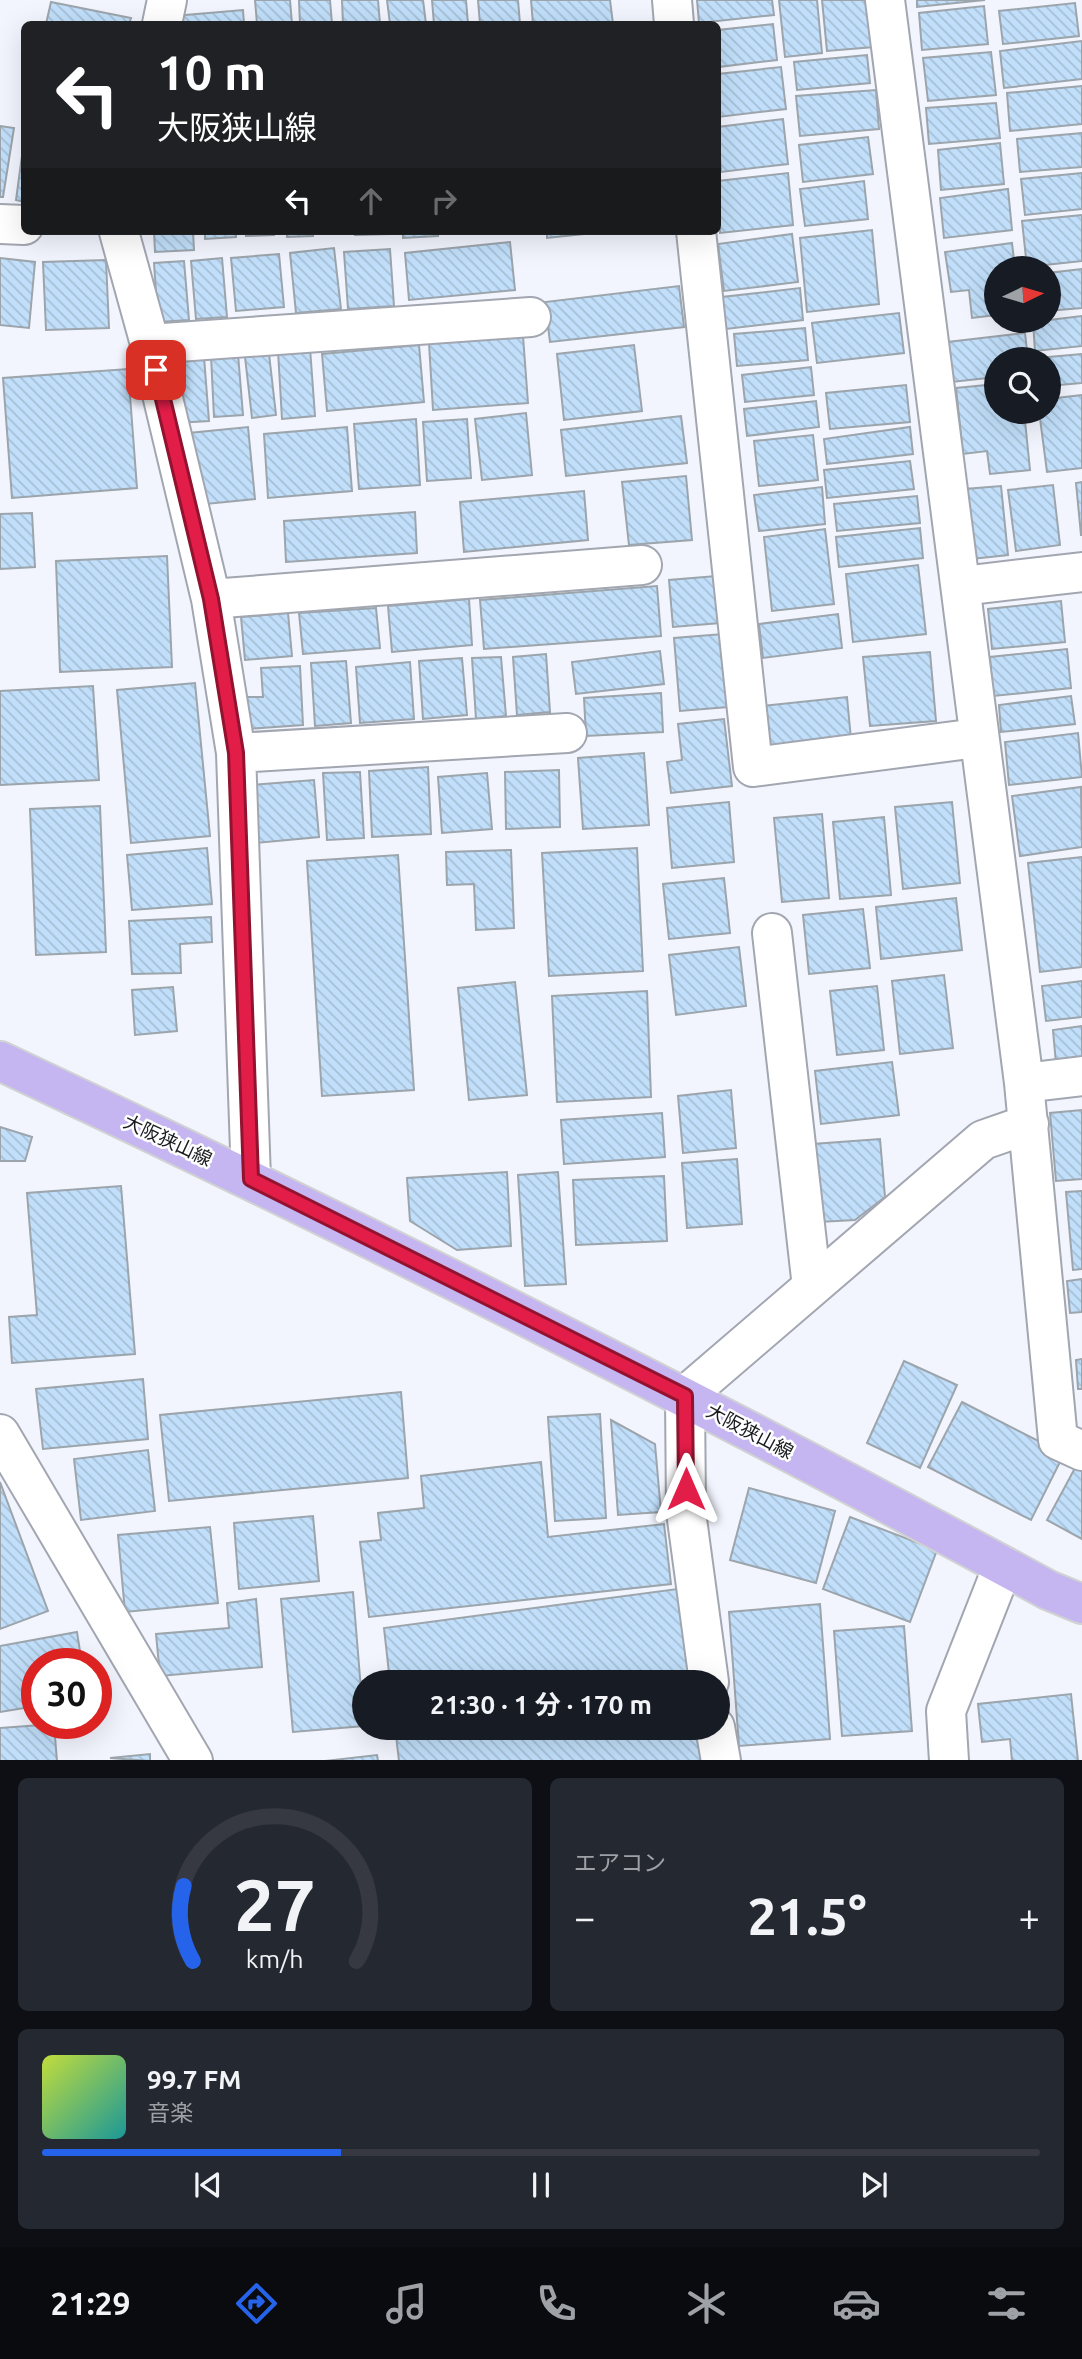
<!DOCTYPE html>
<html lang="ja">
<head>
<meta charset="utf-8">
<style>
	body { margin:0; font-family:Ubuntu,"Noto Sans JP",sans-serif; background:#242831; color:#f1f3f6; height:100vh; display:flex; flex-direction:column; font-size:26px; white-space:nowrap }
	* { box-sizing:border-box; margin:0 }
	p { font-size:23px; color:#9ea1a6 }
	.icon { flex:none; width:38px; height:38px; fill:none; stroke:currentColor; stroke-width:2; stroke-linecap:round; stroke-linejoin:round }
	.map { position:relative; height:1760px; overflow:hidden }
	.details { display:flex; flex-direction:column; gap:18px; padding:18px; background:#0d0f14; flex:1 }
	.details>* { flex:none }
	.top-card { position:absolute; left:21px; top:21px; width:700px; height:214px; border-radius:10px; box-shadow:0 7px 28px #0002; background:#202124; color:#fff; overflow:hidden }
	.needle { width:46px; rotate:85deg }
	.controls { position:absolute; left:984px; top:256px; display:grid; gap:14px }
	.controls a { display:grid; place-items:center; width:77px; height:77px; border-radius:50%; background:#171b24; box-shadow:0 7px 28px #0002; font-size:35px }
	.speed { position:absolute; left:21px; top:1648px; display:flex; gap:14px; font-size:35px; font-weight:700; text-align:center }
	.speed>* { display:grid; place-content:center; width:91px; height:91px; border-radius:50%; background:#171b24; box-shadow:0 7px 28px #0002; line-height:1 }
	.speed .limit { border:10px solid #d22; background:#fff; color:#111 }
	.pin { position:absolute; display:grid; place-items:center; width:60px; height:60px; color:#fff; margin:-30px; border-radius:14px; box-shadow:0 4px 10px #0006 }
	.me { position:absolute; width:77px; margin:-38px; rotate:0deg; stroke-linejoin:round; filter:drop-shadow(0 0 5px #0008) }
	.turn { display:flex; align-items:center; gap:24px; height:147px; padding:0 21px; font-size:32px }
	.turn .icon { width:91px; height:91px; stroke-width:2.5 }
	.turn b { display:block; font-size:49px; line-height:60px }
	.lanes { display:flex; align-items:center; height:66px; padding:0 21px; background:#0003; justify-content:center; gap:35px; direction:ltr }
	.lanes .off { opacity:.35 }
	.big { font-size:52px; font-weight:700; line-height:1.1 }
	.details .tile { flex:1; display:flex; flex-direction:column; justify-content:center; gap:10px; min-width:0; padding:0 24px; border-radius:10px; background:#242831 }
	.details .dial { align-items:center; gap:0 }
	.dial svg { height:182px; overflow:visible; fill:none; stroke:#363941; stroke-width:7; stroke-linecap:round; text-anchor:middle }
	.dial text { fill:#f1f3f6; stroke:none }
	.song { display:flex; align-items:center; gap:21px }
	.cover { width:84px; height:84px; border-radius:10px; background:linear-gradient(135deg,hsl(70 70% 55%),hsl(180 70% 35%)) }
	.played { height:7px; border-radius:4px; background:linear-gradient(90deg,#2563eb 30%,#363941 30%) }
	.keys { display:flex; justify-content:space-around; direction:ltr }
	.heat { display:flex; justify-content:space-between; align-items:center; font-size:38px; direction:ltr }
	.details .tiles { flex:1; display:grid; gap:18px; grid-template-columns:1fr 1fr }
	.tile:last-child { grid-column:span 2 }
	.trip { position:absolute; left:352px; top:1670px; width:378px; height:70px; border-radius:35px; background:#171b24; box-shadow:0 7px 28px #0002; font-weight:700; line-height:70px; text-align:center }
	.dock { display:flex; height:112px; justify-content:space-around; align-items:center; background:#090b0e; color:#9ea1a6 }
	.dock .icon { width:49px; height:49px }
	.dock .current { color:#2563eb }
	.dock b { font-size:32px; color:#f1f3f6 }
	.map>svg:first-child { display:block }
	.building { fill:url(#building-back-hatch); stroke:#9ca4ac; stroke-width:2 }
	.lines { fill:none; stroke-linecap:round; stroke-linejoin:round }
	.minor-casing { stroke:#a2a6b0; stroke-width:42 }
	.major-casing { stroke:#d1d2d2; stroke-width:42 }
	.minor { stroke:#fff; stroke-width:38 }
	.major { stroke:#c5b6f1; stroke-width:38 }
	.route-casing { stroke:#92132f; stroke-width:18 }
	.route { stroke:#e11d48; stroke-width:12 }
	.labels { text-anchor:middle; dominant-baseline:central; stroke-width:5; stroke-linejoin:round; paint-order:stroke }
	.street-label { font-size:19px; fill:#1b1c20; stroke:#fff }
</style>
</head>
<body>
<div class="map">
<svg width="1082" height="1761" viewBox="0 0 1082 1761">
	<defs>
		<pattern id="building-back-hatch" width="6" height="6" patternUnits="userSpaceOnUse" patternTransform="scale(1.75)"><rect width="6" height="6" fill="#c1dffa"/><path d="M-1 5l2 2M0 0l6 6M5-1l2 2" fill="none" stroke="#a5bfd6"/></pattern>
	</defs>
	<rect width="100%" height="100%" fill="#f2f5fe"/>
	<path class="building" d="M255,0h35l2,24h-35z
		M299,0h31l2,24h-32z
		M342,0h36l2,24h-37z
		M387,0h36l3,24h-36z
		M432,0h34l2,24h-34z
		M478,0h40l2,24h-40z
		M531,0h79l3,24h-80z
		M697,0h75l2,15 -75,8z
		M779,0h38l5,53 -37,4z
		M822,0h48l4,47 -47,4z
		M917,0h68l-68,7z
		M51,2l80,16 -2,6h-83z
		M1075,3l4,33 -76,8 -4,-33z
		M984,6l4,38 -66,6 -3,-37z
		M243,10l1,14h-69l-1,-8z
		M773,24l4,36 -59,7v-37z
		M1082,41v38l-78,9 -4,-37z
		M991,52l5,43 -68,6 -5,-43z
		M867,55l3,28 -73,7 -3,-28z
		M781,67l5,42 -68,8v-43z
		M1082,86v38l-72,7 -3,-38z
		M876,90l3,39 -79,7 -4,-40z
		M996,103l4,35 -71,6 -3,-36z
		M783,119l5,45 -67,8 -3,-45z
		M0,126l14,2 -11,69h-3z
		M1082,133v34l-62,5 -3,-33z
		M868,137l5,37 -70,8 -4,-37z
		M24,141v61l-8,-2z
		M1000,143l4,41 -63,6 -3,-40z
		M788,173l5,52 -73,8 -2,-52z
		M1082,173v36l-57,6 -4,-36z
		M864,181l4,38 -63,7 -5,-37z
		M1008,189l4,41 -68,8 -4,-40z
		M1082,215v46l-55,6 -5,-46z
		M872,230l7,74 -72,8 -7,-74z
		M154,231h39l1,19 -39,2z
		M205,231h31v6l-31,2z
		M246,231h28v4l-28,1z
		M287,231h26v5l-26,1z
		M355,231h34v3l-34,1z
		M403,231h35v5l-35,2z
		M547,231h66l-66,7z
		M792,234l6,48 -74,9 -6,-47z
		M510,242l5,48 -106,10 -4,-47z
		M1012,243l3,25h-19v47l-24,3 -3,-28 -18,2 -6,-40z
		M334,248l7,61 -45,4 -6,-60z
		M390,249l4,57 -46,3 -4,-57z
		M279,254l5,53 -48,4 -5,-53z
		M0,258l35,4 -6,66 -29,-3z
		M222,258l5,59 -31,2 -5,-58z
		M106,260l3,68 -63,2 -3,-68z
		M184,261l5,59 -31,2 -4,-59z
		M1082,269v39l-34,3v-38z
		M679,286l5,41 -134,15 -5,-40z
		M800,288l3,32 -77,9 -4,-32z
		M899,313l5,40 -87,10 -5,-40z
		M1082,316v30l-47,5 -2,-29z
		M805,328l3,32 -71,6 -3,-32z
		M1025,333l3,26h-32v18l-44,5 -4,-40z
		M523,336l5,67 -95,7 -4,-67z
		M268,345l8,70 -24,3 -8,-70z
		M419,345l5,57 -97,9 -5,-57z
		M634,345l8,66 -78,9 -7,-66z
		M310,348l5,68 -33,3 -4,-68z
		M238,354l5,61 -29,2 -3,-61z
		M1082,354v29l-34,3v-27l-11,-1z
		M204,357l5,64 -33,2 -5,-64z
		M811,367l3,28 -69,7 -3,-27z
		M128,369l9,119 -125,10 -9,-120z
		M996,384v27h28l6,59 -40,4 -3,-23 -24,3 -7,-66z
		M906,385l4,37 -80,7 -4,-36z
		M1082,395v73l-35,4 -8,-61h9v-12z
		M816,401l3,26 -72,9 -3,-27z
		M526,413l6,62 -50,5 -7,-61z
		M681,416l6,47 -121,13 -5,-46z
		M416,419l4,66 -61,4 -5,-65z
		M467,419l4,59 -44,3 -4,-59z
		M248,427l7,72 -59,6 -7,-72z
		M347,427l5,64 -84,7 -4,-64z
		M910,427l3,27 -86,10 -3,-25z
		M813,435l5,45 -59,6 -5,-45z
		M910,461l4,28 -87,9 -3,-28z
		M686,476l6,64 -63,5 -7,-63z
		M1082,482v53h-1l-5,-52z
		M1053,485l7,60 -44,6 -8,-61z
		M1001,486l7,69 -36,4 -7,-70z
		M822,487l3,37 -66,7 -5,-36z
		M584,491l4,49 -124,12 -4,-50z
		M917,496l3,27 -83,8 -3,-27z
		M415,512l2,41 -131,9 -2,-41z
		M32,513l3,54 -35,2v-55z
		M920,528l3,30 -84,9 -3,-30z
		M825,529l9,75 -62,7 -8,-74z
		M167,556l5,111 -112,5 -4,-111z
		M918,565l8,69 -73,8 -7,-68z
		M716,576l4,47 -47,4 -4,-47z
		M657,586l4,50 -177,13 -4,-49z
		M469,599l3,46 -80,7 -4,-46z
		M1061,601l4,41 -73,7 -4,-40z
		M376,608l4,40 -77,6 -4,-41z
		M288,613l4,43 -47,4 -4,-43z
		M838,614l4,34 -79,10 -4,-34z
		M723,634l5,73 -48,4 -6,-73z
		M1067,649l4,39 -78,8 -3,-39z
		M660,651l4,33 -88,10 -4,-32z
		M930,652l6,69 -66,5 -7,-69z
		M546,654l4,58 -33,3 -4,-58z
		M501,657l5,59 -30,3 -4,-61z
		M462,658l5,57 -44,4 -4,-58z
		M346,661l5,62 -36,3 -4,-63z
		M410,662l4,57 -54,4 -4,-56z
		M300,666l3,59 -57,4 -1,-32h18l-2,-29z
		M195,683l15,153 -79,7 -14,-153z
		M93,686l6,94 -99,5v-94z
		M661,693l2,39 -77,4 -2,-38z
		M1071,696l4,28 -74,8 -2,-27z
		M847,697l4,42 -86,8 -4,-41z
		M724,719l8,67 -61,7 -4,-31 15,-2 -4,-36z
		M1078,733l4,44 -73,8 -4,-43z
		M644,753l5,72 -66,4 -5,-71z
		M428,767l3,67 -59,3 -3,-66z
		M559,770l1,57 -54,2 -1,-57z
		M360,772l4,66 -37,2 -4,-67z
		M487,773l5,56 -50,4 -4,-56z
		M314,780l5,57 -63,6 -5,-58z
		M1081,787l1,60 -62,9 -8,-60z
		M729,802l5,60 -62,6 -5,-60z
		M952,802l8,81 -57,6 -8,-82z
		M100,806l6,146 -70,3 -6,-146z
		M822,814l7,84 -47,4 -8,-84z
		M884,817l7,78 -51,4 -7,-77z
		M207,848l5,56 -80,6 -5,-55z
		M637,848l6,123 -94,5 -7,-123z
		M511,850l3,78 -38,2 -2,-46 -27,1 -1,-33z
		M398,855l16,235 -92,6 -15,-235z
		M1082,857v110l-42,5 -12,-109z
		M724,878l6,55 -61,6 -6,-55z
		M956,898l6,52 -81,9 -5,-52z
		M863,909l7,59 -61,6 -6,-59z
		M211,917l1,25 -32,2 1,29 -49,1 -3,-53z
		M739,947l7,59 -70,9 -7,-60z
		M944,975l9,73 -53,6 -8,-73z
		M1082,981v36l-36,4 -4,-35z
		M515,982l12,113 -58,5 -11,-112z
		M877,986l7,64 -47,5 -7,-64z
		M173,987l4,44 -42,4 -3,-45z
		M647,991l4,106 -94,5 -5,-106z
		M1082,1026v35l-26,3 -3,-34z
		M892,1062l7,53 -78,9 -6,-53z
		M731,1090l5,58 -53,5 -5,-57z
		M1082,1110v69l-26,2 -6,-68z
		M662,1113l3,44 -101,7 -3,-44z
		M0,1127l32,10 -7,24h-25z
		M880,1139l5,58 -30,23 -36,2 -6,-78z
		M737,1159l5,65 -55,4 -5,-65z
		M507,1172l4,74 -54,4 -47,-29 -3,-43z
		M558,1172l8,112 -41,2 -7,-111z
		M664,1176l3,65 -91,4 -3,-65z
		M121,1186l14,168 -123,9 -3,-46 28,-2 -10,-122z
		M1082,1191v78l-9,1 -7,-78z
		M1082,1279v33l-12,1 -3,-32z
		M1082,1359v30h-4l-2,-29z
		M904,1361l53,24 -37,83 -53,-25z
		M143,1379l5,60 -105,10 -7,-60z
		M401,1392l7,86 -239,23 -9,-86z
		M962,1402l102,52 -33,66 -103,-53z
		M600,1414l6,104 -51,3 -7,-104z
		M611,1420l44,24 6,68 -43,3z
		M148,1450l7,61 -74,9 -7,-61z
		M541,1462l7,75 116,-13 7,60 -302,33 -9,-75 21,-2 -3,-27 46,-5 -3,-32z
		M1075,1468l7,3v68l-35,-19z
		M0,1482l48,129 -48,18z
		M749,1488l86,23 -19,72 -86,-23z
		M313,1516l6,65 -80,8 -5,-66z
		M850,1517l87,33 -27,72 -87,-33z
		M210,1527l8,76 -93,9 -7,-77z
		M677,1589l13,93h-300l-6,-54z
		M353,1592l11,134 -71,6 -12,-133z
		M256,1599l6,68 -102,9 -4,-42 73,-6 -2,-25z
		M820,1604l10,135 -91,7 -10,-134z
		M904,1626l8,105 -70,5 -8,-105z
		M77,1632l5,32h-45v42l-37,6v-66z
		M1071,1694l7,67h-66l-2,-22 -28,3 -4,-38z
		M54,1724l3,37h-57v-33z
		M395,1727h301l5,34h-302z
		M150,1754v7l-40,-3z
		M377,1755l1,6h-53z"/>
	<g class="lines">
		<g class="minor-casing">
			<path id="minor" d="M672,0l2,24
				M885,0l139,1083 34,357 24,11
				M162,24l5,-24
				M0,224l24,1
				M696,231l57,536 224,-29
				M119,232l31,112 61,255 25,154 15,426
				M150,344l381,-27
				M962,586l120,-14
				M211,599l431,-34
				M236,753l331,-20
				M772,933l40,354
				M1024,1083l58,-7
				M0,1434l193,327
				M709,1682l-23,-170 -1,-116 298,-256 46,-16
				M715,1727l6,34
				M949,1761l-3,-50 57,-145"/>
		</g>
		<g class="major-casing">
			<path id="major" d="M0,1061c354,166 704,342 1048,529l34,14"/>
		</g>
		<use href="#minor" class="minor"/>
		<use href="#major" class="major"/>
	</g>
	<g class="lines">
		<g class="route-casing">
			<path id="route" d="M156,370l55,229 25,154 15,426 434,217 1,93"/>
		</g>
		<use href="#route" class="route"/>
	</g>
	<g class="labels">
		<g class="street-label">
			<text transform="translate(168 1140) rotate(25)">大阪狭山線</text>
			<text transform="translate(750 1431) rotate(28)">大阪狭山線</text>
		</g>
	</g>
</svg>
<div class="controls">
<a><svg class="needle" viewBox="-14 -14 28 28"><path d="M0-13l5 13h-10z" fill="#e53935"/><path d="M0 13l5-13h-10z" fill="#9ea1a6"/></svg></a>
<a><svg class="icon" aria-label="search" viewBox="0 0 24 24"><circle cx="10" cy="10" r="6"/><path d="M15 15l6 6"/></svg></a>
</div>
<div class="speed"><div class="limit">30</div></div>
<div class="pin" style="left:156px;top:370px;background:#d93025"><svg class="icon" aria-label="arrive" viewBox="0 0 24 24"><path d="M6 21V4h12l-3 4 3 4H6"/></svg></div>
<svg class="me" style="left:686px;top:1489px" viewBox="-20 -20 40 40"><path d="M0-17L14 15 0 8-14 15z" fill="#e11d48" stroke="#fff" stroke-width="4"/></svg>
<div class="trip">21:30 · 1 分 · 170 m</div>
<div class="top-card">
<div class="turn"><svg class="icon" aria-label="left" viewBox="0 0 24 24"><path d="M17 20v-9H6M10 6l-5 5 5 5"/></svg><div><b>10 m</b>大阪狭山線</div></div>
<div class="lanes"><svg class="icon" aria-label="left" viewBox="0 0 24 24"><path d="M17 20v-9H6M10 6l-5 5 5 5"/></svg><svg class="icon off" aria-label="ahead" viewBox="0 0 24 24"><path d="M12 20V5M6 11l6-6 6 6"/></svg><svg class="icon off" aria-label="right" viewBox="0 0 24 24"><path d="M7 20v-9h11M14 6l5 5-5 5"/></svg></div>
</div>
</div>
<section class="details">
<div class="tiles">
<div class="tile dial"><svg viewBox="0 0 100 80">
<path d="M14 69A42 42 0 1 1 86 69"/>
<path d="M14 69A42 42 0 0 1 10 36" stroke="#2563eb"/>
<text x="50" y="56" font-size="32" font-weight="700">27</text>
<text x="50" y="72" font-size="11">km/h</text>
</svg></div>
<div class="tile"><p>エアコン</p>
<div class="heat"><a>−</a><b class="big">21.5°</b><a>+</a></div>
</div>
<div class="tile">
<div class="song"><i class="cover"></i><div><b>99.7 FM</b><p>音楽</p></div></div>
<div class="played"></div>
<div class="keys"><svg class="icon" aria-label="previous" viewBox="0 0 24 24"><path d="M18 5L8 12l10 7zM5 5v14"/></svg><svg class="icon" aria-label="pause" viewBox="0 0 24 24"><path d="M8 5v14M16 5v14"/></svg><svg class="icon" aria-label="next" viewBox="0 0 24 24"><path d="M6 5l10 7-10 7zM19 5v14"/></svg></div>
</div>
</div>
</section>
<nav class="dock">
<b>21:29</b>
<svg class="icon current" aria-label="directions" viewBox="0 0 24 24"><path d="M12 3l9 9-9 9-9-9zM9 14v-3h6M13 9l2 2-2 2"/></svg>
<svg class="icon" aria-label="music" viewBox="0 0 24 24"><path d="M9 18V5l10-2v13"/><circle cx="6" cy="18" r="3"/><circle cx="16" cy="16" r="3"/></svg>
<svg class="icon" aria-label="phone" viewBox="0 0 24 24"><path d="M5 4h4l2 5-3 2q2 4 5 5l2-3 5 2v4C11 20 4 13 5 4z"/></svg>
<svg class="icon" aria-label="climate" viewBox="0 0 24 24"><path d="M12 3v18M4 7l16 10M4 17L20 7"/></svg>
<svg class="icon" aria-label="car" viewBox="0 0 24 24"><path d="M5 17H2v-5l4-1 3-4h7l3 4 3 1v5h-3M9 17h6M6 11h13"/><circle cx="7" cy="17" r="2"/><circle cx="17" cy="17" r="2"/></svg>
<svg class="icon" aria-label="filters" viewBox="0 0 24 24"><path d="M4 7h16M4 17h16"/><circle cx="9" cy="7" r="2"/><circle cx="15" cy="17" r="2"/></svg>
</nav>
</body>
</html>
